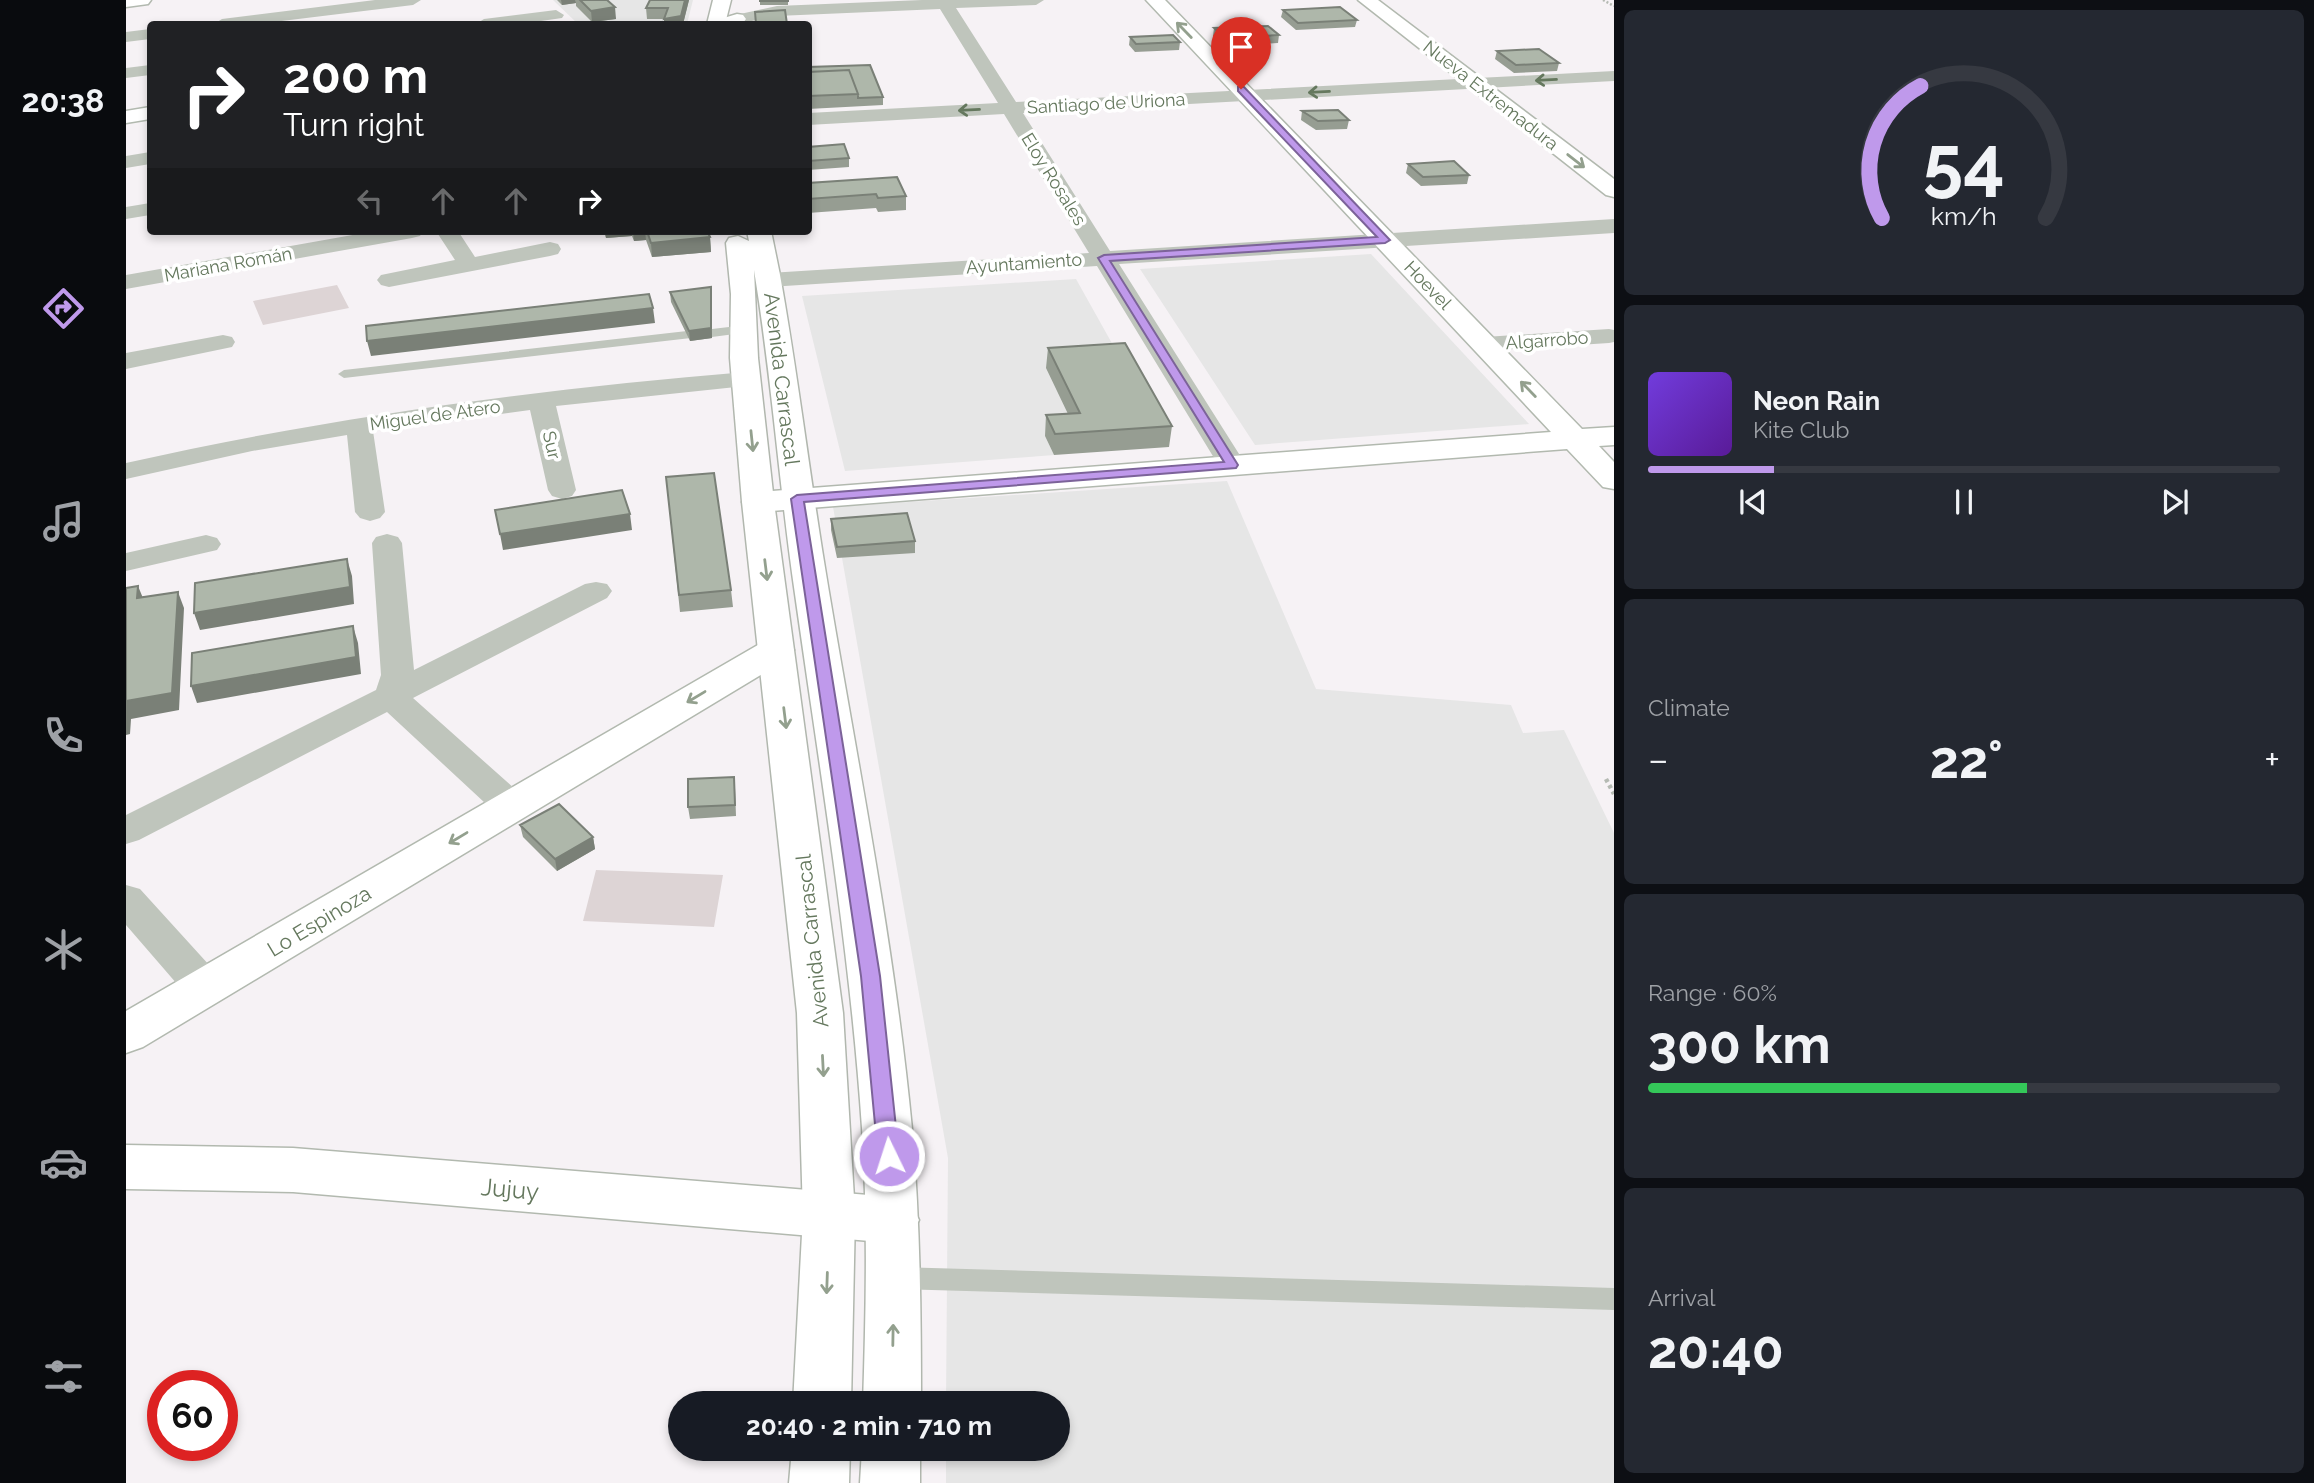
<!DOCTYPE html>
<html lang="en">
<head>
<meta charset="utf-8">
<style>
	body { margin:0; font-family:Raleway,sans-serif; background:#242831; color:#f1f3f6; height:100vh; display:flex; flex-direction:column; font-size:26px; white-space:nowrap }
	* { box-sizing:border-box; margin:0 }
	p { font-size:23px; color:#9ea1a6 }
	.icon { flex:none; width:38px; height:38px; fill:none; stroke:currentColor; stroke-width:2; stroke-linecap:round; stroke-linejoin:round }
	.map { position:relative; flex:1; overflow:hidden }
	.drawer { display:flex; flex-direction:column; gap:10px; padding:10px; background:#0d0f14; width:700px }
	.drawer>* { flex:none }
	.guide { position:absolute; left:21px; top:21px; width:665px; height:214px; border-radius:7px; box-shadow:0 4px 10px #0003; background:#202124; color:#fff; overflow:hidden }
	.speed { position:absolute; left:21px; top:1370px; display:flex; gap:14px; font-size:35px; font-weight:700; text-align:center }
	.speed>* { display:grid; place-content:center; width:91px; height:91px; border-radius:50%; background:#171b24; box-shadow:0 4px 10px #0003; line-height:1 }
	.speed .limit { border:10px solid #d22; background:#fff; color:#111 }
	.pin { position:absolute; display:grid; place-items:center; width:60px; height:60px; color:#fff; margin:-72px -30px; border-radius:50% 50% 50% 0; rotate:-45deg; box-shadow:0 0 7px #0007 }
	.pin .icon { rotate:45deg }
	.me { position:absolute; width:77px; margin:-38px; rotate:356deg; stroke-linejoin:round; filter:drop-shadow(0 0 5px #0008) }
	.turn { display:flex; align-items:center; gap:24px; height:147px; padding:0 21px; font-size:32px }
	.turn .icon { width:91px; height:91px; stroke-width:2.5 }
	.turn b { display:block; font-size:49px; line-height:60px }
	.lanes { display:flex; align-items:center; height:66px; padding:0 21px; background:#0003; justify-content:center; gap:35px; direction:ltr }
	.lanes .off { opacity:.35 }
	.big { font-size:52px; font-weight:700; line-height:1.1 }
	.drawer .widget { flex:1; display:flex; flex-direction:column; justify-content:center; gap:10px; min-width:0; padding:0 24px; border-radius:10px; background:#242831 }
	.drawer .dial { align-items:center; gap:0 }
	.dial svg { height:182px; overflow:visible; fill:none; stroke:#363941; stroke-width:7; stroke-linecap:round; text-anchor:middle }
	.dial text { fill:#f1f3f6; stroke:none }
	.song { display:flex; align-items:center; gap:21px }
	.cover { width:84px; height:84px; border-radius:10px; background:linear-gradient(135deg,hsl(260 70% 55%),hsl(270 70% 35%)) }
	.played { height:7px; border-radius:4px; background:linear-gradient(90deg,#bf99eb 20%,#363941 20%) }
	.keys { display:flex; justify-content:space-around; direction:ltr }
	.heat { display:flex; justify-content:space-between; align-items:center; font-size:38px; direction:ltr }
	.charge { height:10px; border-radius:5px; background:linear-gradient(90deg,#34c759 60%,#363941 0) }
	.trip { position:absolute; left:542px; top:1391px; width:402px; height:70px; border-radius:35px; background:#171b24; box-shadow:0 4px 10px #0003; font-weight:700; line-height:70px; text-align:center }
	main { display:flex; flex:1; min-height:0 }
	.tabs { display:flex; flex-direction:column; width:126px; justify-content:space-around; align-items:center; background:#090b0e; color:#9ea1a6 }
	.tabs .icon { width:49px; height:49px }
	.tabs .on { color:#bf99eb }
	.tabs b { font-size:32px; color:#f1f3f6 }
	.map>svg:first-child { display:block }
	.built { fill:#e6e6e6 }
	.green { fill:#ddd4d5 }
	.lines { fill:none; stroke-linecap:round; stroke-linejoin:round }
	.secondary-casing { stroke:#b2b9af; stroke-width:3 }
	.primary-casing { stroke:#b1b7ae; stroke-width:3 }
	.path-far1 { stroke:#b5bab3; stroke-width:2.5; stroke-dasharray:2 2; stroke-linecap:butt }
	.path { stroke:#b5bab3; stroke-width:4.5; stroke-dasharray:3.5 3.5; stroke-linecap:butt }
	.lane { fill:#bfc5bc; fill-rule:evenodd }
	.street { fill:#bfc5bc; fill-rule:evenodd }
	.secondary { fill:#fff; fill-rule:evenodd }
	.primary { fill:#fff; fill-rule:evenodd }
	.wall { fill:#969d92 }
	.shaded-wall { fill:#7a8077 }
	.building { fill:#aeb7aa; stroke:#7a8077; stroke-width:2 }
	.oneway { stroke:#93a08e }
	.oneway2 { stroke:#65785e }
	.route { fill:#bf99eb; stroke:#7c6399; stroke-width:2 }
	.labels { text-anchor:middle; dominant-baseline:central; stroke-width:7; stroke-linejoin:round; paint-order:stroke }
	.far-street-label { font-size:18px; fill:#65785e; stroke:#fff }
	.street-label { font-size:21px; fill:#65785e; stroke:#fff }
	.near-street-label { font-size:24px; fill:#65785e; stroke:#fff }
</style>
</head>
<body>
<main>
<nav class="tabs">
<b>20:38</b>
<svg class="icon on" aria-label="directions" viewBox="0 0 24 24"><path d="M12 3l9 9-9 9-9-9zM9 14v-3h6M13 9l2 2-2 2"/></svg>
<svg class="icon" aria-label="music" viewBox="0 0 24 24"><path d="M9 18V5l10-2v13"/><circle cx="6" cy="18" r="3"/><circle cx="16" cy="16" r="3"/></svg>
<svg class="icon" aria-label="phone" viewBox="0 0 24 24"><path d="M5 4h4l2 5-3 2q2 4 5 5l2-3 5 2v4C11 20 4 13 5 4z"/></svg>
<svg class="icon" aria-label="climate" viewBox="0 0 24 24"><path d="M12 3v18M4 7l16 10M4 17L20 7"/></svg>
<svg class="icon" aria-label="car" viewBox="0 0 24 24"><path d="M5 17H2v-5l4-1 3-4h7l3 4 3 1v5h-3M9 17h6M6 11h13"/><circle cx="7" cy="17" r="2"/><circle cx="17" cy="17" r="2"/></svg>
<svg class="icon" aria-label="filters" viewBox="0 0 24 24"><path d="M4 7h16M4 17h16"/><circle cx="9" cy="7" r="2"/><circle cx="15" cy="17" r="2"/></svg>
</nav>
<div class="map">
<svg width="1488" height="1483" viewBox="0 0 1488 1483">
	<rect width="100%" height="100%" fill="#f6f2f5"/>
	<path class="built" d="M427,0h140l-6,24h-109z
		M1245,254l158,170 -274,21 -115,-176z
		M950,279l47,84 -45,71 -33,2 9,19 -209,16 -43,-175z
		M1101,481l89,208 195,16 12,28 41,-3 50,103v650h-668v-34h113v-45l-113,-1 2,-245 -115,-651z"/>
	<path class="green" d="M211,285l12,23 -86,17 -10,-24z
		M470,870l127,5 -9,52 -131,-6z"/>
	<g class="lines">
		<g class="secondary-casing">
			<path id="secondary" d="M0,0h25l-3,4 -22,3z
				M1020,0h19l417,429 32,-2v18l-15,1 15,16v27l-11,-2 -36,-38 -809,63 -11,-3 -5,-7 5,-7 11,-3 793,-60z
				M1232,0h20l236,179v18l-8,-2z
				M611,14l6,1 3,4 -3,4 -29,1 3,-4z
				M24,107v12l-24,4v-12z
				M650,639l13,3 5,8 -5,8 -646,389 -17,6v-42l637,-369z
				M0,1145l167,3 600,49 18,7 8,16 -8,16 -18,7 -600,-51 -167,-3z"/>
		</g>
		<g class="primary-casing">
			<path id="primary" d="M587,0h18l-6,24h-18z
				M621,231h24l9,44c19,106 31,212 49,317 30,179 66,357 83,537 8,91 9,183 9,275h-58c3,-92 5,-184 -1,-276 -12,-179 -42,-356 -67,-534 -16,-108 -23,-217 -41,-324l4,88 16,144 69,511 12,202 -4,189h-58l10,-189 -6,-202 -55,-511 -12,-144 1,-64 -5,-51 3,-5 9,-2 11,5z
				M666,1449h58l-1,34h-60z
				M736,1449h58v34h-60z"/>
		</g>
		<path class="path-far1" d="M1477,0l11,6"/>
		<path class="path" d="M1480,779l8,15"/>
		<path class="lane" d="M620,325l6,4 -2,3 -38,5 -6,-4 6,-4z
			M561,331l4,1v6l-347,40 -6,-4 6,-4z
			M771,1267l717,21v22l-717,-21 -9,-3 -3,-8 3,-8z"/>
		<path class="street" d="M249,0h46l-8,5 -156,19h-43l8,-5z
			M796,0h122l-8,5 -80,3 60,94 598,-31v10l-591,32 87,138 504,-32v14l-495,31 127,201 -4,6 -10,2 -10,-2 -125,-205 -328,21 -8,-2 -4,-5 4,-5 8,-2 320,-20 -85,-139 -196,11v-12l190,-10 -58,-94 -163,7 -40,8 -8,-5 2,-3 46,-10z
			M430,10l8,5 -2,3 -42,6h-44l8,-5z
			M24,29v10l-24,3v-10z
			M24,65v10l-24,3v-10z
			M24,152v12l-24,4v-12z
			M24,203v12l-24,4v-12z
			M249,231h48l-3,5 -8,2 -286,51v-14z
			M310,231h22l17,26 75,-15 8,2 3,5 -3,5 -8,2 -161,31 -8,-2 -4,-5 4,-5 74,-15z
			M1483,329l5,1v12l-5,1 -124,8 -9,-2 -3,-5 3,-5 9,-2z
			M97,335l9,2 3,5 -3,5 -106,22v-16z
			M620,372l9,3 4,5 -4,5 -199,21 20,84 -4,6 -10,3 -10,-3 -4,-6 -18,-80 -157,21 12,81 -5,6 -10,3 -10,-3 -5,-6 -8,-77 -95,16 -126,28v-16c205,-46 411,-74 620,-91z
			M261,534l11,3 4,6 12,127 171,-86 11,-2 11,2 5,7 -5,7 -194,100 112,100 5,9 -5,9 -13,4 -13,-4 -112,-104 -248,128 -13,4v-29l250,-125 5,-15 -9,-132 4,-6z
			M80,535l11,3 4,6 -4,6 -91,21v-18z
			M0,885l14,4 80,88 6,11 -6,11 -15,5 -15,-5 -64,-74z"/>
		<use href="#secondary" class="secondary"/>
		<use href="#primary" class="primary"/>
	</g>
	<path class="wall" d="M431,0h50l9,19 -24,3 -16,-16v-3l-14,2z
		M524,0h39l-6,24h-19v-5h-17l-1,-11z
		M634,0h28v5h-28z
		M1157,10l74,10 -2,7 -59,3 -15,-13z
		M1088,28l65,7 -1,8 -54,3 -11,-10z
		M1004,37l50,5 -1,8 -44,2 -6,-7z
		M1371,51l62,12 -2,8 -43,2 -19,-14z
		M682,67l75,30v8l-75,4z
		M1176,111l47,9 -2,9 -31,1 -15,-10z
		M682,147l41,11v9l-41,3z
		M1282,164l61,11 -2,9 -46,2 -15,-13z
		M682,183l98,13v14l-28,2 -2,-4 -68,5z
		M478,231h103l3,6 1,15 -59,5 -6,-17 -12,1 -2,-5 -26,2z
		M585,287l1,51 -22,3 -19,-39 -1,-10z
		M922,348l124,78 -3,21 -115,8 -9,-19 1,-21 22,-1 -22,-46z
		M540,477l65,113 2,17 -53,5z
		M705,519l84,22v12l-78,5 -6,-28z
		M609,788l1,28 -46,3 -2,-12z
		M394,825l73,12 2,12 -38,22 -34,-34z"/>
	<path class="shaded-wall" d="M435,0h14l1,3 -14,2z
		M559,0h4l-6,24h-19v-5z
		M489,7l1,12 -24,3 -1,-11z
		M479,231h27v5l-26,2z
		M507,231h12l1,9 -12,1z
		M584,237l1,15 -59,5 -1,-14z
		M585,287l1,51 -22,3 -1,-10z
		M527,308l2,15 -284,33 -4,-15z
		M504,514l2,16 -129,20 -3,-16z
		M221,559l5,17 2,28 -154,26 -6,-17z
		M12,586l7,17 -8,-5z
		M52,592l6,16 -5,102 -48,9 -1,15 -4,1v-34z
		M227,626l5,17 3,31 -164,29 -6,-17z
		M467,837l2,12 -38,22 -2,-12z"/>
	<path class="building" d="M454,0h27l8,7 -24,4z
		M524,0h35l-4,16 -17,3 4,-11h-22z
		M634,0h28v1h-28z
		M1214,7l17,13 -59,3 -15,-13z
		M659,10l2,14h-31l-1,-12z
		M1142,26l11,9 -54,3 -11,-10z
		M1047,35l7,7 -44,2 -6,-7z
		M1413,49l20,14 -43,2 -19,-14z
		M744,65l13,32 -25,1v-4l-9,-24 -41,2v-5z
		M723,70l9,24 -50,2v-24z
		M1212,110l11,10 -31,1 -16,-10z
		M718,144l5,14 -41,3v-14z
		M1328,161l15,14 -46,2 -15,-13z
		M771,177l9,19 -28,2 -2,-4 -68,5v-16z
		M521,231h60l3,6 -59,6z
		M585,287v41l-22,3 -19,-39z
		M523,294l4,14 -286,33 -1,-15z
		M999,343l47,83 -117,8 -9,-19 34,-2 -32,-65z
		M588,473l17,117 -52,5 -13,-118z
		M496,490l8,24 -130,20 -5,-24z
		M781,513l8,28 -78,6 -6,-28z
		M221,559l3,28 -156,26 1,-30z
		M12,586l-1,12 41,-6 -6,101 -46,8v-113z
		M227,626l3,31 -165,29 1,-33z
		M608,777l1,28 -47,2v-28z
		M433,804l34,33 -38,22 -35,-34z"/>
	<defs><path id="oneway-shaft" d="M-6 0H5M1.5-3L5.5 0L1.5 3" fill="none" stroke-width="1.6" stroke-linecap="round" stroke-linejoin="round" transform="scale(1.75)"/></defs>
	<g class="oneway">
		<use href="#oneway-shaft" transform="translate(1058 30) rotate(-134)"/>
		<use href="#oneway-shaft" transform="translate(1450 161) rotate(38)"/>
		<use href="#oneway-shaft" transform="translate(1402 389) rotate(-134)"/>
		<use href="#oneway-shaft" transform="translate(626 441) rotate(84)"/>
		<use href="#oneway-shaft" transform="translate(640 570) rotate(83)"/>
		<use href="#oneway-shaft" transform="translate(570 697) rotate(149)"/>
		<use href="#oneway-shaft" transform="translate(659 718) rotate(83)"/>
		<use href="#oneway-shaft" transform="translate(332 838) rotate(149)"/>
		<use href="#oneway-shaft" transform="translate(697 1066) rotate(87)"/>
		<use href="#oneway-shaft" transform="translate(701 1283) rotate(92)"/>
		<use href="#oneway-shaft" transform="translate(767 1335) rotate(-89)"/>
	</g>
	<g class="oneway2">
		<use href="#oneway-shaft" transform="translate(1420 80) rotate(177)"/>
		<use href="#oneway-shaft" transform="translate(1193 92) rotate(177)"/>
		<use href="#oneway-shaft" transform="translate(843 110) rotate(177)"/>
	</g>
	<path class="route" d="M1112,87h6l146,153 -5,3 -275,18 128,204 -2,3 -432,34 76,474 19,180 -3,6 -7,3 -8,-3 -3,-6 -17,-180 -70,-477 6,-4 427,-33 -126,-204 6,-3 273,-18 -139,-146z"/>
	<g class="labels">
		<g class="far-street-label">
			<text transform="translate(1365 95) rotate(38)">Nueva Extremadura</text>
			<text transform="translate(980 103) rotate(-3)">Santiago de Uriona</text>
			<text transform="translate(928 179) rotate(58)">Eloy Rosales</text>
			<text transform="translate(898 263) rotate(-4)">Ayuntamiento</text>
			<text transform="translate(102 264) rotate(-10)">Mariana Román</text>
			<text transform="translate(1302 285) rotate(46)">Hoevel</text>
			<text transform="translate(1421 340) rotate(-4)">Algarrobo</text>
			<text transform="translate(309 415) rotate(-8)">Miguel de Atero</text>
			<text transform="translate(426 445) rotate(77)">Sur</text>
		</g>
		<g class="street-label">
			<text transform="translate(656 379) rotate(83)">Avenida Carrascal</text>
			<text transform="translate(193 921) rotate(-31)">Lo Espinoza</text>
			<text transform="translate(686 941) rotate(-96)">Avenida Carrascal</text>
		</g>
		<g class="near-street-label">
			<text transform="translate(384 1189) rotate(5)">Jujuy</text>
		</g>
	</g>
</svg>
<div class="speed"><div class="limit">60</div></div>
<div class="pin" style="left:1115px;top:89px;background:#d93025"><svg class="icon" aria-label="arrive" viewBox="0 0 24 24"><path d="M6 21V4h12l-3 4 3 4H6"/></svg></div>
<svg class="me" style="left:763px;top:1156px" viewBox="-20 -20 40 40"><circle r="17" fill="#bf99eb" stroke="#fff" stroke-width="3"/><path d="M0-11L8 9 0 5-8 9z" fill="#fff"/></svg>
<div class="trip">20:40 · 2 min · 710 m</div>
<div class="guide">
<div class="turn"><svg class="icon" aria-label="right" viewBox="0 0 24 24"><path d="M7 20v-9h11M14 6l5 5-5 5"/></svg><div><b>200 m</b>Turn right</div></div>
<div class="lanes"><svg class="icon off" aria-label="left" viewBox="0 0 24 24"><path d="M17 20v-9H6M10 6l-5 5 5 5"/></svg><svg class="icon off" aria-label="ahead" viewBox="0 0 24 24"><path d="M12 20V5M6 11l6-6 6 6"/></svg><svg class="icon off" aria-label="ahead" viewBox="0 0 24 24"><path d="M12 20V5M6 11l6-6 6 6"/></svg><svg class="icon" aria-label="right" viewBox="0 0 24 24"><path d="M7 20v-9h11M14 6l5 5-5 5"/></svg></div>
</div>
</div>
<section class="drawer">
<div class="widget dial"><svg viewBox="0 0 100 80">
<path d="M14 69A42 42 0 1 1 86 69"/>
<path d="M14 69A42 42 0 0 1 31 11" stroke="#bf99eb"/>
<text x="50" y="56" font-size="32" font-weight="700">54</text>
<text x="50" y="72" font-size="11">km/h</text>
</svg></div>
<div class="widget">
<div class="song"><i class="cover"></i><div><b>Neon Rain</b><p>Kite Club</p></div></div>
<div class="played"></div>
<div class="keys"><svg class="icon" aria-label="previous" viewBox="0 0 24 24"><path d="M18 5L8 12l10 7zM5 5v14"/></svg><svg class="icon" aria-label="pause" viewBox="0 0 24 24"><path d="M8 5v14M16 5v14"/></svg><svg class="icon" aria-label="next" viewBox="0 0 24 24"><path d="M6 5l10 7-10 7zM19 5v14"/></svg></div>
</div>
<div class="widget"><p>Climate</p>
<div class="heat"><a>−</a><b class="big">22°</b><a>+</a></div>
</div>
<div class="widget"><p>Range · 60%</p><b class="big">300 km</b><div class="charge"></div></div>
<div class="widget"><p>Arrival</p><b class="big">20:40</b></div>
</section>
</main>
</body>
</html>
